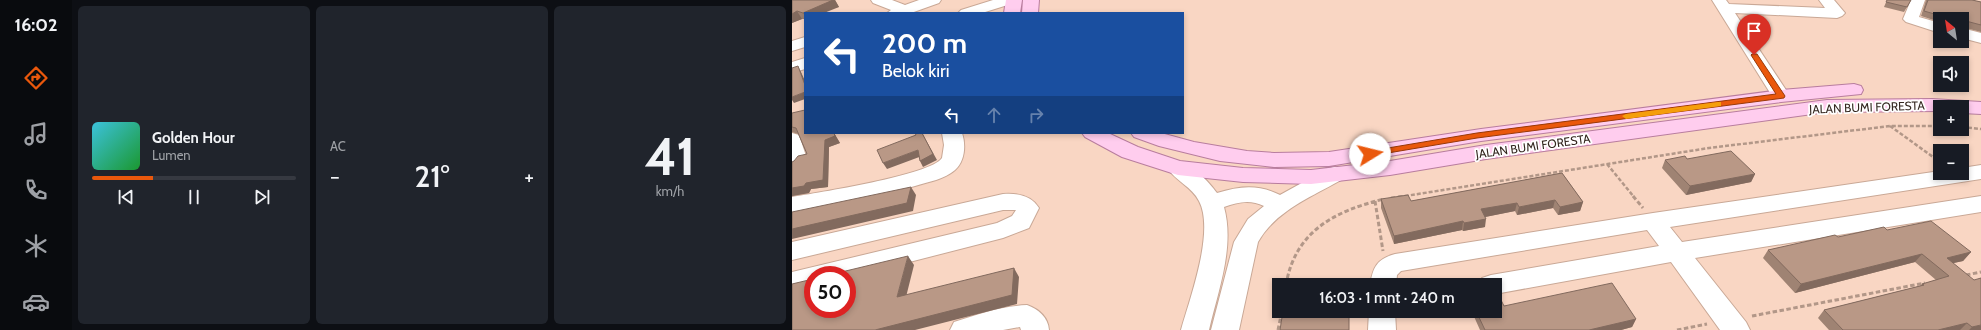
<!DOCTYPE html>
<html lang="id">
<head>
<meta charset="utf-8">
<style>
	body { margin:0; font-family:Cabin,sans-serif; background:#20242c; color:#f1f3f6; height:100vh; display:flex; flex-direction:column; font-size:15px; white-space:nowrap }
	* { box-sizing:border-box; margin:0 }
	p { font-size:13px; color:#9ea1a6 }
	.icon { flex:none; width:22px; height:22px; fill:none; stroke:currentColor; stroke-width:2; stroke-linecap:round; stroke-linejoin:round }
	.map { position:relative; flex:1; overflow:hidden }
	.details { display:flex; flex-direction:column; gap:6px; padding:6px; background:#0d0f14; width:720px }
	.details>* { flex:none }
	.guide { position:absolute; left:12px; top:12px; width:380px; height:122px; border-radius:0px; box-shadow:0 2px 6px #0003; background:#1a4fa0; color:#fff; overflow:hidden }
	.needle { width:26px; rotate:330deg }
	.fabs { position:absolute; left:1141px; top:12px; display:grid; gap:8px }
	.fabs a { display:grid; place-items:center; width:36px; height:36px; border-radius:0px; background:#171b24; box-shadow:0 2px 6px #0003; font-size:20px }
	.speed { position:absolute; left:12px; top:266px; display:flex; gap:8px; font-size:20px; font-weight:700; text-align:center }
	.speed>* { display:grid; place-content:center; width:52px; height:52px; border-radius:50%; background:#171b24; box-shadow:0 2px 6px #0003; line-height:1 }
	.speed .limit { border:6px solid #d22; background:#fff; color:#111 }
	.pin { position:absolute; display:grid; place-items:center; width:34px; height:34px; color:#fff; margin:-41px -17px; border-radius:50% 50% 50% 0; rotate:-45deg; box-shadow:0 0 4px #0007 }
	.pin .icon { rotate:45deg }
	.me { position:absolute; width:44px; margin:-22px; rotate:81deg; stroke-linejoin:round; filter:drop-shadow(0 0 3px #0008) }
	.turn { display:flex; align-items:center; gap:14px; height:84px; padding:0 12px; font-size:18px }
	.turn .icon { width:52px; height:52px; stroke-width:2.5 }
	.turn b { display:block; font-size:28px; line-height:34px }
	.lanes { display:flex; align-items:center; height:38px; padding:0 12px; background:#0003; justify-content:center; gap:20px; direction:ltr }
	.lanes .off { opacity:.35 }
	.big { font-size:30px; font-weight:600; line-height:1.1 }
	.details .widget { flex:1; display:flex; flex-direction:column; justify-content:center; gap:6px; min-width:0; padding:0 14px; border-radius:6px; background:#20242c }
	.details .dial { align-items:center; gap:0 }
	.dial b { font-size:52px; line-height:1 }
	.song { display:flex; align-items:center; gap:12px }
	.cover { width:48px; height:48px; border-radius:6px; background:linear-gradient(135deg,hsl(190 70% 55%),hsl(130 70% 35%)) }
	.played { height:4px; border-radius:2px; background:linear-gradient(90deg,#ea580c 30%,#363941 30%) }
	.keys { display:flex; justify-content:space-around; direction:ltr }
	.heat { display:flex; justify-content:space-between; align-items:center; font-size:22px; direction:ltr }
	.details .tiles { flex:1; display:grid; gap:6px; grid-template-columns:repeat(3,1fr) }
	.trip { position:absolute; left:480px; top:278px; width:230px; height:40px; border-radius:0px; background:#171b24; box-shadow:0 2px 6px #0003; font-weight:600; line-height:40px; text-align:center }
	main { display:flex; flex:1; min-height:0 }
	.tabs { display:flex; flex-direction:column; width:72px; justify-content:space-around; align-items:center; background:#090b0e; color:#9ea1a6 }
	.tabs .icon { width:28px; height:28px }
	.tabs .on { color:#ea580c }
	.tabs b { font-size:18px; color:#f1f3f6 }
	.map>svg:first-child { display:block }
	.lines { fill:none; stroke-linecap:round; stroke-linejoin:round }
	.minor-casing { stroke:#c9a896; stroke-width:2 }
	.major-casing { stroke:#b87d9e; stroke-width:2 }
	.path-far1 { stroke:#b29788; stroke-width:2.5; stroke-dasharray:4 2; stroke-linecap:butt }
	.path { stroke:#b29788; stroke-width:3; stroke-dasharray:4.5 2.5; stroke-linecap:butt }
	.minor { fill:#fff; fill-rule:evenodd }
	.major { fill:#ffcdee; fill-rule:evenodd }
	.wall { fill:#9f8373 }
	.shaded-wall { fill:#826a5e }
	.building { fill:#b99886; stroke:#826a5e }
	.route { fill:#ea580c; stroke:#983908 }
	.slow { fill:#f59e0b }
	.labels { text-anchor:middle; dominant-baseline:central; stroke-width:3.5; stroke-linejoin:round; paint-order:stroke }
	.street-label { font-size:12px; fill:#342720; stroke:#fff }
</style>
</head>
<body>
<main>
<nav class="tabs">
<b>16:02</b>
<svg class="icon on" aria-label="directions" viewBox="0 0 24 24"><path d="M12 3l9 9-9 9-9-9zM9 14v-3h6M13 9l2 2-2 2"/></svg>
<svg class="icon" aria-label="music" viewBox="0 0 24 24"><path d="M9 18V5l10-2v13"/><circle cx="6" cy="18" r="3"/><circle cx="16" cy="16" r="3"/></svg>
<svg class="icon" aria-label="phone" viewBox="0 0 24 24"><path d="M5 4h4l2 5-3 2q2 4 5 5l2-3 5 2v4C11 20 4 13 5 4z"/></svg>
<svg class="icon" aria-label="climate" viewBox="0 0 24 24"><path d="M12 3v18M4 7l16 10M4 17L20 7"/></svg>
<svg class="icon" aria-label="car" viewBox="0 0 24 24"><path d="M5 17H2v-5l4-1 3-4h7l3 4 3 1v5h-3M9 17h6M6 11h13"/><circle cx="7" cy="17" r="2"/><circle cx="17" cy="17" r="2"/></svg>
</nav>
<section class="details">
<div class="tiles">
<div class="widget">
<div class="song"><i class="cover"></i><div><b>Golden Hour</b><p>Lumen</p></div></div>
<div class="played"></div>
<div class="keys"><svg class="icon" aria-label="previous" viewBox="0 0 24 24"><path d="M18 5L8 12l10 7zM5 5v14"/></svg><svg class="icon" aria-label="pause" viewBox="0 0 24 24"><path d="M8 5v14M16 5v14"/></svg><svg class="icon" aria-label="next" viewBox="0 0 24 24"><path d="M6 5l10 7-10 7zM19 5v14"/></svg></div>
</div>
<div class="widget"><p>AC</p>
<div class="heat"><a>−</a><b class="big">21°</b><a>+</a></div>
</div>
<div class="widget dial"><b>41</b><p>km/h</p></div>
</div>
</section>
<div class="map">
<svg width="1189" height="330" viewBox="0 0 1189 330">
	<rect width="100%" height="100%" fill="#f9d6c3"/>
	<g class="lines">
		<g class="minor-casing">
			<path id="minor" d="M79,0h21l13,5 14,-5h22l-2,3 -28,10h-24l4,-3 -18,-7z
				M201,0h23l-2,3 -32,10h-24l3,-3z
				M920,0h14l3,4 96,4 -6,-8h15l11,13 -3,3 -5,2 -102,-5 55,83 -3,4 -6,1 -6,-1 -3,-4z
				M1119,0h14l-6,17 21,6v10l-34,-11 -3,-3z
				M1170,28l19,5v10l-19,-5z
				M13,37v10l-13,4v-10z
				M13,58v11l-13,4v-11z
				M0,133l7,2 7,21 -7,10 -7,2z
				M150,133h20c4,12 3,28 -7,37 -10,9 -27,12 -40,16 -40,11 -82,19 -123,27v-16c24,-4 139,-22 150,-39l2,-13z
				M386,161c15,4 30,20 39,32 23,-7 41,-9 63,2l47,-26 8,-2 8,2 3,5 -3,5c-30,17 -68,32 -85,63l-19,88h-28l23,-88 14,-23 16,-13c-14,-7 -26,-4 -40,1 11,40 -6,84 -15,123h-28c9,-32 34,-99 18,-129 -7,-14 -23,-20 -32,-33l4,-5z
				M1189,165v14l-311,48 12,15 299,-46v16l-286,46 51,64 4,8h-30l-49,-68 -176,32v-9h-17l4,-7 9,-3 168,-29 -12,-16 -246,41 -4,4 -1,10h-26c3,-18 7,-26 25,-31l258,-41 287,-42v2h22v-5z
				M211,194c14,-1 28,1 36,14l-10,20 -26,10 -156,40v-3h-34v12l-21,5v-20l205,-49 15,-7 4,-6h-13l-211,50v-18z
				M235,305c11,4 21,12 22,25h-28l-1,-3 -17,3h-53l4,-8c24,-8 48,-16 73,-17z
				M577,311h26l1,19h-28z"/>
		</g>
		<g class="major-casing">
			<path id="major" d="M214,0h16l-2,13h-16z
				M231,0h16l-1,13h-16z
				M1062,84l7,2 2,4 -2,4 -80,8 -300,39 -152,25 -55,1 -54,-6 -61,-15 -25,-9 -3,-4h30l33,9 53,9 27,2 55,-1 152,-23 300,-39z
				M1140,99l49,3v12l-19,-1v-6h-22v4l-113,1 -341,47 -96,16 -79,9 -68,-2 -65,-7 -56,-18 -37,-20 -3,-4h26l30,14 42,14 63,7 68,2 79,-9 96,-16 341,-45z"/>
		</g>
		<path class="path-far1" d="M1098,126l50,36
			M1170,127l19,2
			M815,164l27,33
			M607,197l310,-49 181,-22h50"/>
		<path class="path" d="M841,196l10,12
			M599,198l14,-2
			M583,201l8,50
			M1174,275l15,-3
			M494,285c9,-54 49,-74 98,-86
			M960,316l173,-33
			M486,330l4,-19
			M885,330l30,-6"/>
		<use href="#minor" class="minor"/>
		<use href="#major" class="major"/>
	</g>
	<path class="wall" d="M0,0h43l4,7 -34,6v6h-3l-10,4z
		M1095,0h24l-7,12 -20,-5z
		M1134,0h46l9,2v30l-19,-5v-8h-22v3l-19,-6z
		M0,113l13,20h29l6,10 -11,4 -1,40 -17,2 -2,4 -17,3v-34l2,-1 13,-7 -9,-20 -6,-2z
		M895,159l68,15 -4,8 -65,13 -24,-27 3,-8z
		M770,173l21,29 -3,9 -22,4 -5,-7 -36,7 -2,-4 -30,6v10l-22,4 -1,-1 -68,14 -13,-36v-9l30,2z
		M1095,230l84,22 -8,9 -10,2 28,67h-152l-11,-12 6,-8 96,-24 2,-2 14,-4 -21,-18 -120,31 -32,-35 5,-8 70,-13z
		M712,306l132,13 -4,8 -11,3h-141l-8,-18v-1h23z"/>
	<path class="shaded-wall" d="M41,0h2l4,7 -15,6h-19v3l-2,-3z
		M5,11l5,8 -10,4v-9z
		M6,66l3,6 4,9v4z
		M13,92v7l-11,4 -2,-3v-3z
		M42,133l6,10 -11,4 -1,40 -17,2 -2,4 -17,3v-8l33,-48z
		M130,133l15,27 -14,7 -3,-6z
		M126,150l4,6 -35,13 -4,-6z
		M963,174l-4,8 -65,13 4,-9z
		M119,187l5,8 -3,16 -121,28v-10z
		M763,200l-2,8 -36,7 2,-8z
		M791,202l-3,9 -22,4 2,-8z
		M725,203l-2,8 -35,7 1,-9z
		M694,219l-1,8 -22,4 1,-8z
		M671,221l-1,9 -68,14v-8z
		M1179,252l-8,9 -23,5 7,-8z
		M1130,254l-7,8 -120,31 6,-9z
		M116,256l6,9 -10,40 -7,-8z
		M222,268l5,9 -2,27 -102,26h-40z
		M844,319l-4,8 -11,3h-33z
		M1175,323l-7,7h-22z
		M1189,325v5h-12l3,-3z"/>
	<path class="building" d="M0,0h41l-30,13 -6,-2 -5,3z
		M1095,0h24l-4,7 -21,-5z
		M1136,0h44l9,2v23l-15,-4 -2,2 -2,-1v-3h-10l-28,-8z
		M6,66l7,19v7l-13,5v-29z
		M13,110v23h29l1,3 -10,4 -2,40 -17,3 -2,3 -12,2v-26l2,-1 4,-5 9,-2 -11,-26 -4,-1v-14z
		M123,133h7l11,21 -13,7 -2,-11 -35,13 -6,-13 39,-15z
		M939,151l24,23 -65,12 -25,-26 20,-4 2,3z
		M770,173l21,29 -23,5 -5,-7 -36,7 -2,-4 -36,6 5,10 -22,4 -1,-2 -69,15 -13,-37 27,-4 3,6z
		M119,187l-4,16 -115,26v-17z
		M1139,221l40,31 -24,6 27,22 7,-2v47l-9,2 -5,-4 -29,7h-95l-19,-20 100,-25 -2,-1 27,-8 -27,-22 -121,30 -33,-34 67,-15 3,2 46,-10 3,3z
		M116,256l-11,41 117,-29 -2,27 -137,35h-83v-46l21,-5v30h34v-34h-18z
		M496,281h61v4h-62z
		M820,283l24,36 -47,11h-104l-9,-19h19v-12l5,-1 4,8z
		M491,311h66v19h-69z"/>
	<path class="route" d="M960,54h5l28,42 -1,2 -307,40 -107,18 -4,-2 4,-3 107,-18 299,-39 -25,-39z"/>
	<path class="slow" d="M926,102h3v4l-95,13 -4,-3 4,-2z"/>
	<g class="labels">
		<g class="street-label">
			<text transform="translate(1075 107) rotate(-2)">JALAN BUMI FORESTA</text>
			<text transform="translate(741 146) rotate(-8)">JALAN BUMI FORESTA</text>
		</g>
	</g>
</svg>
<div class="fabs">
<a><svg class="needle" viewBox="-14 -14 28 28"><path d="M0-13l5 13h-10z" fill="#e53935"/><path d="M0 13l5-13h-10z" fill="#9ea1a6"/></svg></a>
<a><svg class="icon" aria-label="sound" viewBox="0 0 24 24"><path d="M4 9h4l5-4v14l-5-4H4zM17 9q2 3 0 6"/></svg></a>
<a>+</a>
<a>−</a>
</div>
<div class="speed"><div class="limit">50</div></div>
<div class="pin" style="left:962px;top:55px;background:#d93025"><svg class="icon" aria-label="arrive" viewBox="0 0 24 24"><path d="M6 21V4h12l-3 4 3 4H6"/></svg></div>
<svg class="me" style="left:578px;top:154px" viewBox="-20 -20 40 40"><circle r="19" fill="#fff"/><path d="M0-13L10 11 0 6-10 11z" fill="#ea580c"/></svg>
<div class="trip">16:03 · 1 mnt · 240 m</div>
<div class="guide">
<div class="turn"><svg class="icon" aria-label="left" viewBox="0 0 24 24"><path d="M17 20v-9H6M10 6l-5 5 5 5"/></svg><div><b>200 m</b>Belok kiri</div></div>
<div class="lanes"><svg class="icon" aria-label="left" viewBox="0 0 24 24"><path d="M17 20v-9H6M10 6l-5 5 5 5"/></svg><svg class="icon off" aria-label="ahead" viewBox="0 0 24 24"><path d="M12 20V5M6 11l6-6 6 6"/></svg><svg class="icon off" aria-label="right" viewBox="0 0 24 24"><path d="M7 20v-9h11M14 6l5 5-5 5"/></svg></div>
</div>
</div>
</main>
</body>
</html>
